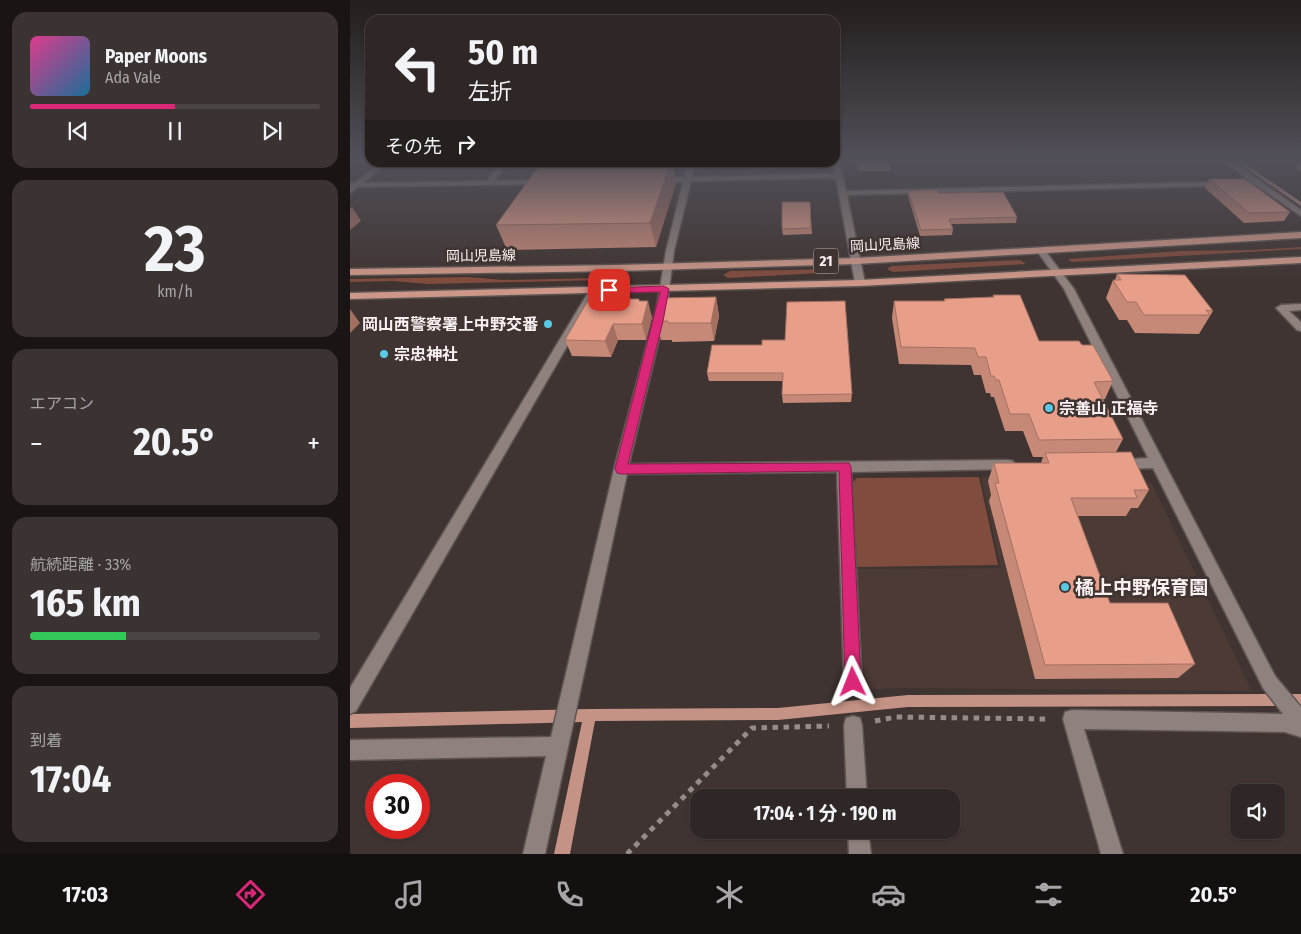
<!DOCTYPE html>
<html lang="ja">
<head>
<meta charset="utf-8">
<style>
	body { margin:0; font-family:"Fira Sans Condensed","Noto Sans JP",sans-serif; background:#3b3332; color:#f1f3f6; height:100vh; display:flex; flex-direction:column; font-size:19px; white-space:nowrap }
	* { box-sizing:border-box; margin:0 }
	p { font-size:16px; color:#a7a5a7 }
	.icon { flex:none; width:28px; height:28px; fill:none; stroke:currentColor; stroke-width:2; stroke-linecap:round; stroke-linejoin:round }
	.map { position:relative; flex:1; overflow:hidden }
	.sheet { display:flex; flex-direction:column; gap:12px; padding:12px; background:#1a1514; width:350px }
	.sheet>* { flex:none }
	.banner { position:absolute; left:15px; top:15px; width:475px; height:152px; border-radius:15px; box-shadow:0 1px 4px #0004,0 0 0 1px #4a4442; background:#2f2725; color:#f1f3f6; overflow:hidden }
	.buttons { position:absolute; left:880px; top:784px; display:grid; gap:10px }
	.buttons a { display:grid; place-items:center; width:55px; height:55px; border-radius:10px; background:#2f2725; box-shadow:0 1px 4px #0004,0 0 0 1px #4a4442; font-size:25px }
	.speed { position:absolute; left:15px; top:774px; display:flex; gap:10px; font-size:25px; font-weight:700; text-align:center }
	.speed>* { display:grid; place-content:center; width:65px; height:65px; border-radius:50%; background:#2f2725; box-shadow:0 1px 4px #0004,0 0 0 1px #4a4442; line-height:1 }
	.speed .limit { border:8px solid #d22; background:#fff; color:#111 }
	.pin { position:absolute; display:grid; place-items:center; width:42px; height:42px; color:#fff; margin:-21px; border-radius:10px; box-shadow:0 2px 8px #0006 }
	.me { position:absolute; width:55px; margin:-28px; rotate:358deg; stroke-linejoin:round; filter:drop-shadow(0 0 4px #0008) }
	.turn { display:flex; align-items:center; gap:18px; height:105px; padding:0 20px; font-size:22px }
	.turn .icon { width:65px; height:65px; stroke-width:2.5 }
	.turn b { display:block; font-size:35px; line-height:42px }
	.then { display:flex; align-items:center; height:48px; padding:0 20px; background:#0003; gap:10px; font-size:19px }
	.big { font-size:38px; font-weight:700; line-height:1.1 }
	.sheet .tile { flex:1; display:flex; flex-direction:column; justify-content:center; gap:8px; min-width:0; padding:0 18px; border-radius:15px; background:#3b3332 }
	.sheet .dial { align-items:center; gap:0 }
	.dial b { font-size:65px; line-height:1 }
	.song { display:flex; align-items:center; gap:15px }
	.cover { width:60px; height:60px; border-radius:8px; background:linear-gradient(135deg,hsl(330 70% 55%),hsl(200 70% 35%)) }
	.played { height:5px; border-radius:2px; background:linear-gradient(90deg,#db2777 50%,#4a4442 50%) }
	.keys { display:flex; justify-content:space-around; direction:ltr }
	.heat { display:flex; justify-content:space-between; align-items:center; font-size:28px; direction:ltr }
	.charge { height:8px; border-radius:4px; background:linear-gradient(90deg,#34c759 33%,#4a4442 0) }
	.trip { position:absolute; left:340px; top:789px; width:270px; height:50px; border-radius:15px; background:#2f2725; box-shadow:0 1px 4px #0004,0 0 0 1px #4a4442; font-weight:700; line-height:50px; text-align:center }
	.dock { display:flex; height:80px; justify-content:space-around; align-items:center; background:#13100f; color:#a7a5a7 }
	.dock .icon { width:35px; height:35px }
	.dock .active { color:#db2777 }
	.dock b { font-size:22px; color:#f1f3f6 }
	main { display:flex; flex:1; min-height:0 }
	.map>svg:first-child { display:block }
	.built { fill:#4c3a35 }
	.green { fill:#804c3e }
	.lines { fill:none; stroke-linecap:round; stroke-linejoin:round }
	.stream { fill:#c49385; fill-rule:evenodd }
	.street-casing { stroke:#5d5451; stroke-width:3 }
	.secondary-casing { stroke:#5d5451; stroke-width:3 }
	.primary-casing { stroke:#5d5451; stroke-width:3 }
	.path { stroke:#958c89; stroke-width:5; stroke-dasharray:5.5 5.5; stroke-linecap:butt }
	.street { fill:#8e817e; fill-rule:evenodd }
	.secondary { fill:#8e817e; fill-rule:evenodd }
	.primary { fill:#cc9788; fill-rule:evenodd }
	.wall { fill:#c78977 }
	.shaded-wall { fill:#a26f61 }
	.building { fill:#e79f8a; stroke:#a26f61 }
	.route { fill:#db2777; stroke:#8e194d }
	.poi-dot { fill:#58c8e4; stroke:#3f3431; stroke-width:2 }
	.labels { text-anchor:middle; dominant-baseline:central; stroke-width:5; stroke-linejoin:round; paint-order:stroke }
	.far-street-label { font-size:14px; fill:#faf2f0; stroke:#3f3431 }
	.shield { fill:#3f3431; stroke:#c2b9b7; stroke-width:1 }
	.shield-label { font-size:15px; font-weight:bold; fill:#faf2f0 }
	.poi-label { font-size:16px; font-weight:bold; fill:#faf2f0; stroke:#3f3431; text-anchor:start }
	.near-poi-label { font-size:19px; font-weight:bold; fill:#faf2f0; stroke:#3f3431; text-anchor:start }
</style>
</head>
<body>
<main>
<section class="sheet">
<div class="tile">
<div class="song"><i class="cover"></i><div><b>Paper Moons</b><p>Ada Vale</p></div></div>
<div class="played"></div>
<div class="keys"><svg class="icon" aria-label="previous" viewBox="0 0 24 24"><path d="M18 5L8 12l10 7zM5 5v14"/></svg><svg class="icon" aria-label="pause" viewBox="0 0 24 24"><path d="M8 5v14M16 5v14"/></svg><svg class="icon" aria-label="next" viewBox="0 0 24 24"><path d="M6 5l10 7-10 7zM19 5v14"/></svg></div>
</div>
<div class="tile dial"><b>23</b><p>km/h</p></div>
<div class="tile"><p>エアコン</p>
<div class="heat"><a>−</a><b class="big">20.5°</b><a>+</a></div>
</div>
<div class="tile"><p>航続距離 · 33%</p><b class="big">165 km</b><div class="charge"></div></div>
<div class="tile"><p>到着</p><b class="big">17:04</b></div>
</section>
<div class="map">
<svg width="951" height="854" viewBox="0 0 951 854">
	<rect width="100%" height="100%" fill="#3f3431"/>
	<path class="built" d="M788,475l14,9 100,207 -352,-3 -35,2 -8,-121 144,-1 -20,-91z"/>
	<path class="green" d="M951,247v2l-229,13 -4,-3 112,-8 72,-1z
		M670,260l6,4 -133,8 -6,-3 4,-3z
		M483,269l4,3 -109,6 -5,-3 7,-4z
		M118,277l35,3 97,-2 2,2 -174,4 -35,-3 -43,1v-3z
		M629,477l19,88 -142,2 -4,-84 5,-5z"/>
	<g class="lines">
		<path class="stream" d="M885,161h6l60,41v4z
			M951,694v12l-393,1 -130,13 -183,1 -25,133h-16l28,-132 -232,6v-14l240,-5 188,-1 130,-13z"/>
		<g class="street-casing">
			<path id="street" d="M485,161h5l6,30 404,-10 -26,-20h8l69,49v6l-45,-31 -409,10 18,88 -5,3 -5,-3 -19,-105 -145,3 -17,70 -7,55 -38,158 379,-4 5,1 2,4 -2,4 -162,3 11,210 -3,6 -6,3 -6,-3 -3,-6 -7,-210 -210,2 -82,380h-22l23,-98 -196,4v-20l201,-3 63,-268 43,-163 9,-55 17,-69h-24l-4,-2 4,-2 26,-1 3,-15h7l-3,15 143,-3 -2,-12z
				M151,162h7l-13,19 49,-1 4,2 -4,2 -194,3v-4l137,-2z
				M691,248l3,1 30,40 201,387 26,31v30l-16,-5 -201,-3 39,125h-22l-38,-135 2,-7 7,-2 211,4 -20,-26 -110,-220 -32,1 -5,-1 -2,-4 2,-4 32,-2 -84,-169 -27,-38z
				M244,288l5,3 -243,420 -6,3v-26l239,-397z
				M951,304v6l-12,1 12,11v9l-4,-1 -21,-22 5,-3z
				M503,716l7,2 2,7 5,73h-20l-3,-73 2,-7z
				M498,830h20l3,24h-22z"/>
		</g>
		<g class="secondary-casing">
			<path id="secondary" d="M31,162h8l-39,31v-6z"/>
		</g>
		<g class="primary-casing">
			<path id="primary" d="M951,232v6l-445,26 -238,7 -268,4v-6l268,-4 238,-7z
				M951,257v6l-441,23 -510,13v-6l510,-13z"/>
		</g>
		<path class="path" d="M525,721l21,-4 153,2
			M277,854l125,-126 77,-2"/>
		<use href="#street" class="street"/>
		<use href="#secondary" class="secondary"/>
		<use href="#primary" class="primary"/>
	</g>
	<path class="wall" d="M506,161h35l-1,10h-32z
		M949,161h2v11l-6,-4z
		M322,162l4,21 -20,64 -149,3 -11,-25 45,-62z
		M859,179l81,33 -6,9 -40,2 -39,-35z
		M558,191l31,2 78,24 -1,6 -65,1 2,5 -1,6 -32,1 -12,-40z
		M460,202l2,32 -29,1 -1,-6z
		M767,274l96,37 -14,23 -64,-1 -8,-13h-8l-13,-22 7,-18h2z
		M643,295l46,46 43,4 31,36 -8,18h-2l20,40 -7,13 33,38 -11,18h-7l-5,8h-48l32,87 85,61 -17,14 -143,1 -46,-178 2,-6 -3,-14 6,-18h47l2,-6h-10l-10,-26h-18l-11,-34h-3l-1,-4h-4l-5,-18h-7l-3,-10 -72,-1 -7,-46 2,-17h50v-2l49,-2z
		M366,297l3,19 -5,25 -42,1v-2h-11l-5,-19z
		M290,301l12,16 -6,23h-28l-7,17 -39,-1 -7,-16z
		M362,345l140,49 -1,8 -68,1 -1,-8 1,-14h-74l-2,-8z"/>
	<path class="shaded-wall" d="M321,162h1l4,21 -20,64 -6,-24z
		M2,207l9,14 -11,9v-21z
		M366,297l3,19 -5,25 -3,-18z
		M298,301l4,16 -6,23 -4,-16z
		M0,309l10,14 -10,10z
		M263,324l5,16 -7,17 -6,-16z"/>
	<path class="building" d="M321,162l-21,61 -154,2 45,-62z
		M859,179h36l45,33 -41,1z
		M587,190l2,3 64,-1 14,25 -68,2 4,10 -32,1 -13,-39z
		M432,202h28l1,26 -29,1z
		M767,274l68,1 28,36 -7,-1 4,5h-66l-8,-13h-9l-14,-22h8z
		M643,295h27l19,46h40l3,4h11l20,36 -19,1 29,57 -84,1 -10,-26h-19l-11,-34h-3l-2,-4h-3l-5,-19h-8l-3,-9 -74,-1 -7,-46h51l-1,-2 50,-2z
		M366,297l-5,26h-43v-2h-12l6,-23z
		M248,299h41v2h9l-6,23h-29l-8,17 -40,-1 22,-38h10z
		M495,301l7,93 -70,1 1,-22h-76l5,-28h50v-5h23l2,-38z
		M781,452l18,38h-15l3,8h-66l39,105h58l27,61 -150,1 -50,-182h4l-5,-20h55l-4,-10z"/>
	<linearGradient id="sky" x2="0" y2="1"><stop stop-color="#231d1b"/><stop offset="0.57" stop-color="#52505a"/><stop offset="1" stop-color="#52505a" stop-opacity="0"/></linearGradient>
	<rect width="951" height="281" fill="url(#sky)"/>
	<path class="route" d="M314,286l5,3 -6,32 -35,143 221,-1 2,4 10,215 -2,5 -6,3 -6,-3 -2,-5 -6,-211 -218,3 -4,-1 -2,-4 45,-177 -51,1 -4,-3 4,-2z"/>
	<g class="poi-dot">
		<circle cx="198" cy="324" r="5"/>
		<circle cx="34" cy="354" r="5"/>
		<circle cx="699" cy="408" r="5"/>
		<circle cx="715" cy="587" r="5"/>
	</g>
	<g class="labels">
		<g class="far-street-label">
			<text transform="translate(535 245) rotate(-3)">岡山児島線</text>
			<text transform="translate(131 256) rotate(-1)">岡山児島線</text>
		</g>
		<rect class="shield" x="463.5" y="248.5" width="25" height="25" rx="4"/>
		<g class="shield-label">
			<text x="476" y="261">21</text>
		</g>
		<g class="poi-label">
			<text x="188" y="324" text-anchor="end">岡山西警察署上中野交番</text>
			<text x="44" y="354">宗忠神社</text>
			<text x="709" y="408">宗善山 正福寺</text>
		</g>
		<g class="near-poi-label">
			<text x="725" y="587">橘上中野保育園</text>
		</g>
	</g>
</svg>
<div class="buttons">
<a><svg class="icon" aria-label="sound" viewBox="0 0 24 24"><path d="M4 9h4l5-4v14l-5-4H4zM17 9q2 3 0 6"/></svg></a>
</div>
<div class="speed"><div class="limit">30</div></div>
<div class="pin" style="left:259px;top:290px;background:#d93025"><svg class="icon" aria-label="arrive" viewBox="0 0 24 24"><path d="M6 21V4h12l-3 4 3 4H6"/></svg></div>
<svg class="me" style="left:503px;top:682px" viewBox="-20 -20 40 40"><path d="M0-17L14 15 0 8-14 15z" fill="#db2777" stroke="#fff" stroke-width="4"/></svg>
<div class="trip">17:04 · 1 分 · 190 m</div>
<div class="banner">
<div class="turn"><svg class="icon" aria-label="left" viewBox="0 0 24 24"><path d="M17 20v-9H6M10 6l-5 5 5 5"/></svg><div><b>50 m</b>左折</div></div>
<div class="then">その先<svg class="icon" aria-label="right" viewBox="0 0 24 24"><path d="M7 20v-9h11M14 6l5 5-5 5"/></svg></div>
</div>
</div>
</main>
<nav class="dock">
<b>17:03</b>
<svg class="icon active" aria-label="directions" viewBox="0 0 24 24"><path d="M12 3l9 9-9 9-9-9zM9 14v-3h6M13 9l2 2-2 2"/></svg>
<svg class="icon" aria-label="music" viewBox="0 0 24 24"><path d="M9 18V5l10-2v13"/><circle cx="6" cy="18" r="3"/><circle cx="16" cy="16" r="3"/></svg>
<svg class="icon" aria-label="phone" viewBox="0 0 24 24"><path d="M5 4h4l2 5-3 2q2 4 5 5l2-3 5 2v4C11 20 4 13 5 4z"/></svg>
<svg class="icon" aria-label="climate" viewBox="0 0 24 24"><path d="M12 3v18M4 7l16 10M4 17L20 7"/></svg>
<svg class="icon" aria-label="car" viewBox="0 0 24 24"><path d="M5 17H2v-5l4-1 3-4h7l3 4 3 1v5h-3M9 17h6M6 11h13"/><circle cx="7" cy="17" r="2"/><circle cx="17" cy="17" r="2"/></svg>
<svg class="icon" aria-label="filters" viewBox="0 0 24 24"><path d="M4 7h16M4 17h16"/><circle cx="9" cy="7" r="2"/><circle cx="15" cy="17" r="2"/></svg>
<b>20.5°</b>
</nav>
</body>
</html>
